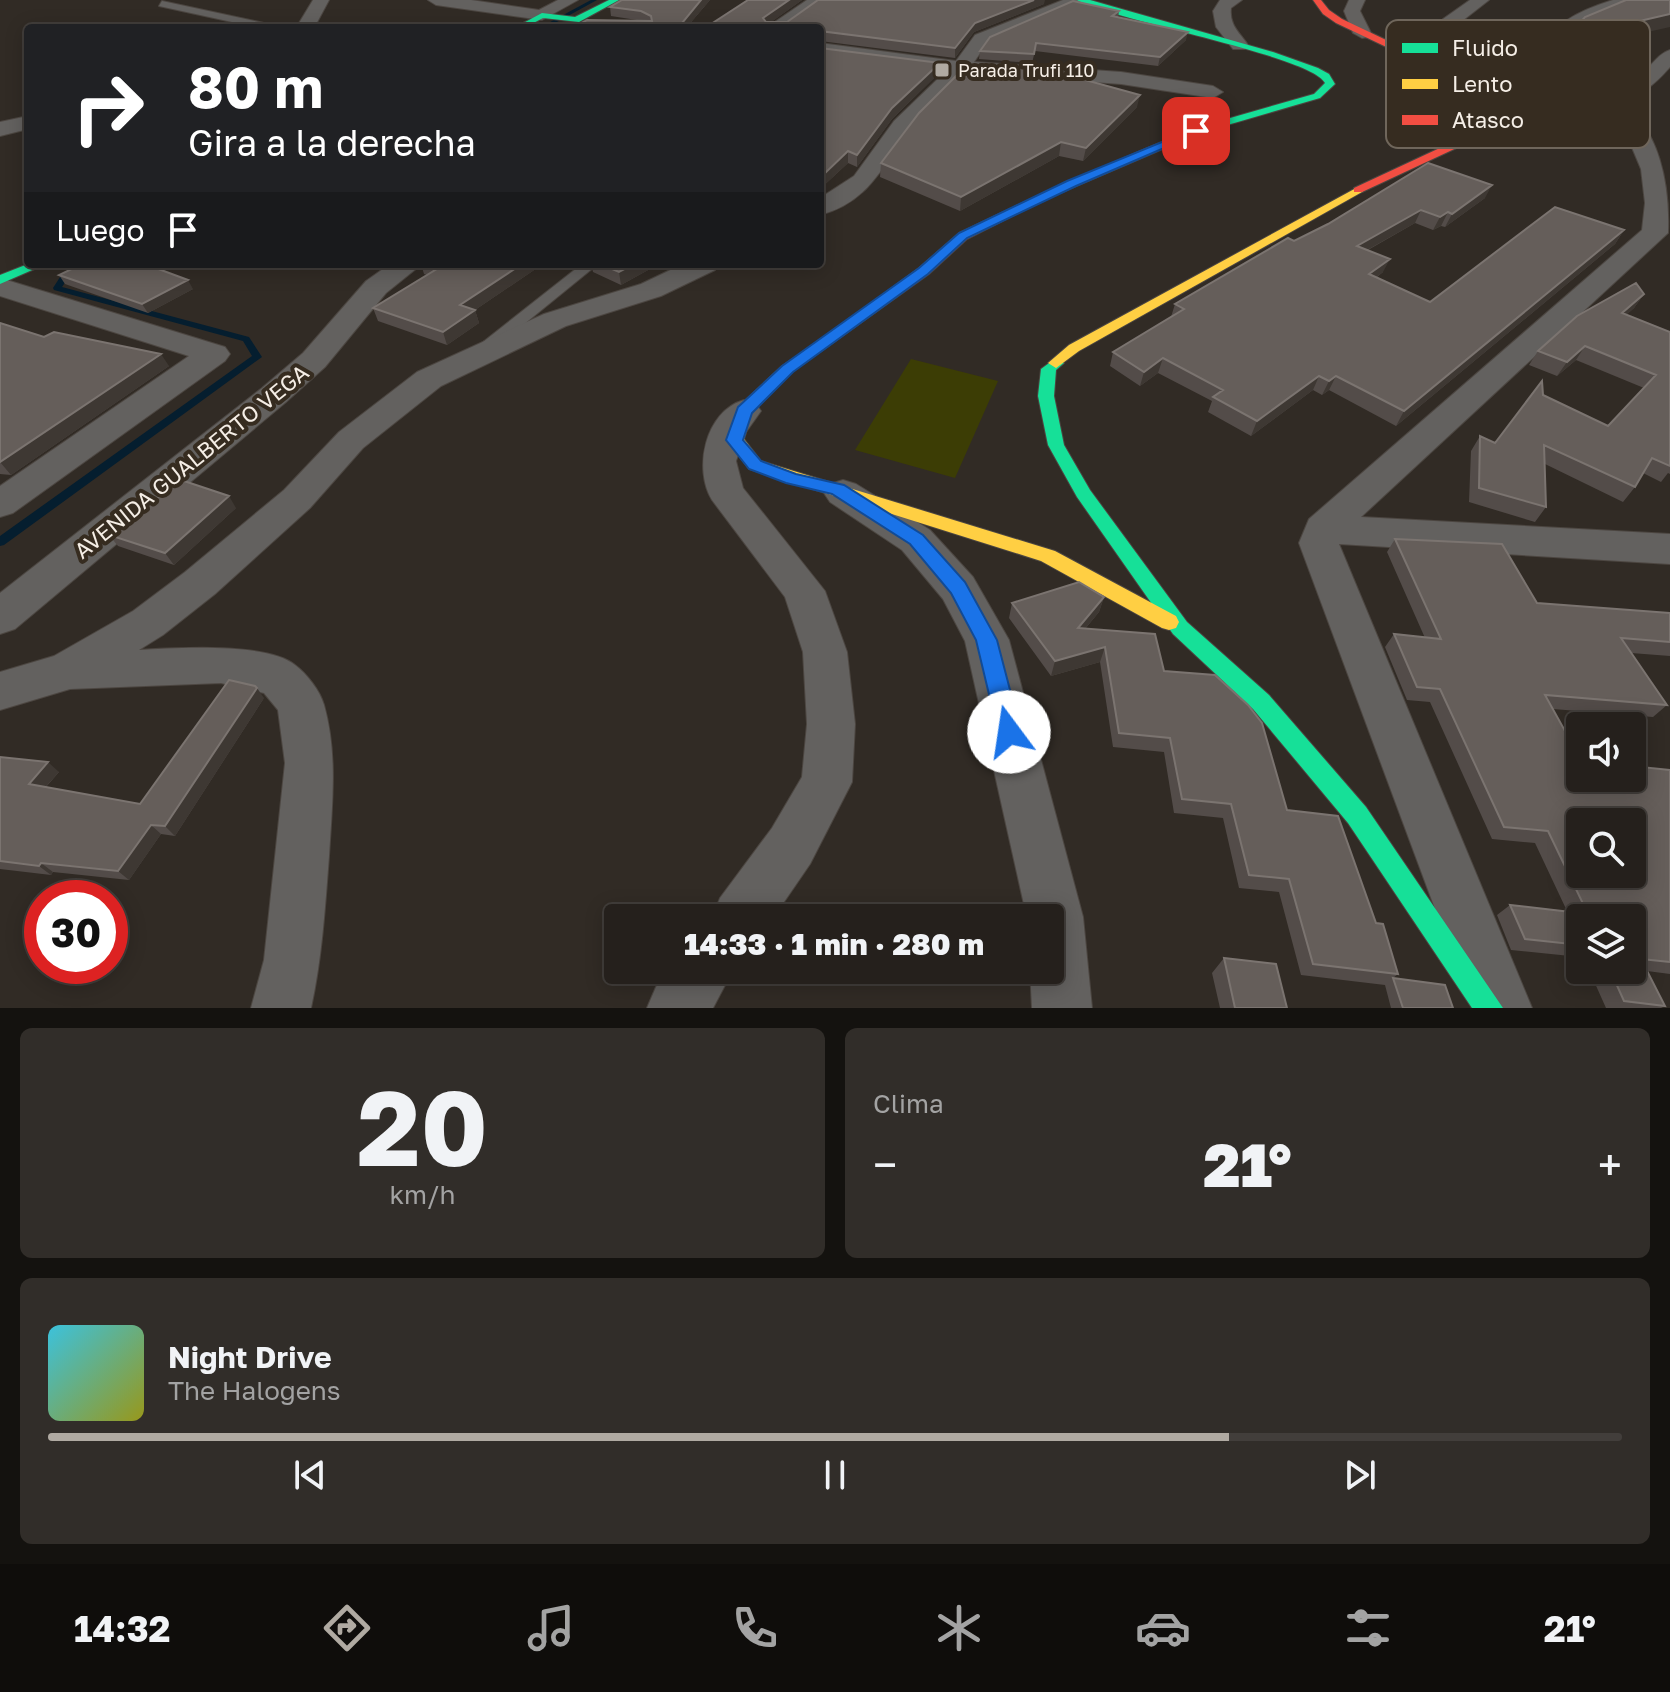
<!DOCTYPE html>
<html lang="es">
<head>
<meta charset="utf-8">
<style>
	body { margin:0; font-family:"Golos Text",sans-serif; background:#312d29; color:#f1f3f6; height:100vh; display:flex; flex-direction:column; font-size:30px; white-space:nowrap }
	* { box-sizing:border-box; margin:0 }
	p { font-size:26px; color:#a3a3a3 }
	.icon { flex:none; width:44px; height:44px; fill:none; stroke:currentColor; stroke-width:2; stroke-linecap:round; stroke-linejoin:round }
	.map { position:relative; height:1008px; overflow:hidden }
	.panel { display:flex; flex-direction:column; gap:20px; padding:20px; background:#14120f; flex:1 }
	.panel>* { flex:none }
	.top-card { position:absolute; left:24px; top:24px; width:800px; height:244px; border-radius:8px; box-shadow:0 4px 20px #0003,0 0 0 2px #423e3b; background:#202124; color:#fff; overflow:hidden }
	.buttons { position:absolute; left:1566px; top:712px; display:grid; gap:16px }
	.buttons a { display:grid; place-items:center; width:80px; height:80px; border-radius:8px; background:#25201c; box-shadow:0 4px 20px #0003,0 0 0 2px #423e3b; font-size:40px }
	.speed { position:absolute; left:24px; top:880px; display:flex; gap:16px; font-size:40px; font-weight:700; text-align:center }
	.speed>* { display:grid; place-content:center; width:104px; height:104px; border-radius:50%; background:#25201c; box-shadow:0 4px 20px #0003,0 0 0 2px #423e3b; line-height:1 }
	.speed .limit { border:12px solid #d22; background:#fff; color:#111 }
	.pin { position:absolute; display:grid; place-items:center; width:68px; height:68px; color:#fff; margin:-34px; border-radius:16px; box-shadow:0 4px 12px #0006 }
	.me { position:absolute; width:88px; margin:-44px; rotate:346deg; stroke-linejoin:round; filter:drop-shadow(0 0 6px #0008) }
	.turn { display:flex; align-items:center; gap:28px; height:168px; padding:0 32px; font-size:36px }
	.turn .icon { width:104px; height:104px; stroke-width:2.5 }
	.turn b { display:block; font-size:56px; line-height:68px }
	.then { display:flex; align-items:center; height:76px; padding:0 32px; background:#0003; gap:16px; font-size:30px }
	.big { font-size:60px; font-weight:800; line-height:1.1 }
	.panel .tile { flex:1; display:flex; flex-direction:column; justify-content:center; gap:12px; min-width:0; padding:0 28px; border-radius:12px; background:#312d29 }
	.panel .dial { align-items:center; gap:0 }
	.dial b { font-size:104px; line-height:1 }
	.song { display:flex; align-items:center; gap:24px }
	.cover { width:96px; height:96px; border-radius:12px; background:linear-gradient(135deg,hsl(190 70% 55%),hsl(60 70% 35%)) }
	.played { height:8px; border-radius:4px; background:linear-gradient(90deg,#b0aaa2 75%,#423e3b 75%) }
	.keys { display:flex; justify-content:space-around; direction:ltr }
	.heat { display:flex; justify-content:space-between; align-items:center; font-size:44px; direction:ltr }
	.panel .tiles { flex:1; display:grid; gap:20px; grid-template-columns:1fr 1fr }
	.tile:last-child { grid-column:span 2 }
	.trip { position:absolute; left:604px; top:904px; width:460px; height:80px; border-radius:8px; background:#25201c; box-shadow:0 4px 20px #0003,0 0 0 2px #423e3b; font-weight:800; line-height:80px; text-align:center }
	.tab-bar { display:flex; height:128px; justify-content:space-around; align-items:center; background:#0f0d0b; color:#a3a3a3 }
	.tab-bar .icon { width:56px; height:56px }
	.tab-bar .selected { color:#b0aaa2 }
	.tab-bar b { font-size:36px; color:#f1f3f6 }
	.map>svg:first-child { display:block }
	.green { fill:#3c3d05 }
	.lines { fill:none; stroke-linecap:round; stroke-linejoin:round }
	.stream { fill:#051e2f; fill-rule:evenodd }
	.lane-casing { stroke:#4c4641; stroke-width:2 }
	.street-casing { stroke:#4c4641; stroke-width:2 }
	.fast-casing { stroke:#4c4641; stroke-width:2 }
	.slow-casing { stroke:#4c4641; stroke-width:2 }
	.jam-casing { stroke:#4c4641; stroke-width:2 }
	.lane { fill:#63615f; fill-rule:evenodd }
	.street { fill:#63615f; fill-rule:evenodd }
	.fast { fill:#16e098; fill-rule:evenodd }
	.slow { fill:#ffcf43; fill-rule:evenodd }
	.jam { fill:#f24e42; fill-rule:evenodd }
	.wall { fill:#534c49 }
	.shaded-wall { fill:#3e3833 }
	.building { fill:#655e5a; stroke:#7b7470; stroke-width:2; fill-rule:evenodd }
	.route { fill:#1a73e8; stroke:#114b97; stroke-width:2 }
	.poi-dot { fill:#b0aaa2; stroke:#362c20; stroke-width:3 }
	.labels { text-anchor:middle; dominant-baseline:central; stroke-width:8; stroke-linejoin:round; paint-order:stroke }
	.far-poi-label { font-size:18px; fill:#f5eee6; stroke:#362c20; text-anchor:start }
	.street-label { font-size:22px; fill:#f5eee6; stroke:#362c20 }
	.key { fill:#362c20; stroke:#6f665b; stroke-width:2 }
	.key-label { font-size:22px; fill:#f5eee6 }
</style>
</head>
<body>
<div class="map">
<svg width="1670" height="1008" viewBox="0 0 1670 1008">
	<rect width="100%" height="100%" fill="#312b25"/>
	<path class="green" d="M911,359l87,22 -43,97 -100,-28z"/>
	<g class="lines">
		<path class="stream" d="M591,0h6l-51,28h-7z
			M82,264h10l-24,14 -6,9 187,50 13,20 -258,188 -4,1v-10l252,-180 -9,-15 -189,-51 -1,-2 9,-14z"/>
		<g class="lane-casing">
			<path id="lane" d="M162,1l111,24 5,3h-18l-101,-22z
				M582,264h16l-108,88h-12l-2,-3 2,-3z"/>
		</g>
		<g class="street-casing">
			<path id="street" d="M313,0h16l-15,28h-18z
				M428,0h43l68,10 19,-10h20l-36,20 -106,-15z
				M807,0h19l-39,28h-21z
				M1063,0h22l-98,43 -13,19 147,10 92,14 10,6 -10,6 -92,-14 -155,-11c-19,19 -40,38 -57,59 -28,35 -40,70 -89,83v-17l34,-22 40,-55 52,-50 -126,-16v-12l136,18 19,-26z
				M1220,0h22l-11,8c-2,17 8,24 17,37l-3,4h-12l-17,-22 -3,-16z
				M1349,0h16l-5,11 11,22 -3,4 -6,1 -9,-5 -9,-22z
				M1470,0h19l-32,25 -2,5 43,33 15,19 -3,4 -39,4 -10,-6 10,-6 19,-1 -37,-28 -16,-18 6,-12z
				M1613,0h26l-63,29 -23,26 3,13c30,18 62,31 90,2 8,-8 14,-17 24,-20v17c-16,18 -28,29 -53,32 43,27 53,87 51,134l-307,284 309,17v30l-331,-20 193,464h-60l-173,-465 10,-24 333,-289 3,-27 -4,-34 -18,-43 -24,-20 -106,-58 9,-6 33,14c16,-32 45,-46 78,-56z
				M28,116v13l-28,7v-14z
				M390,264h32l-36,29 -61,74 -39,35 -271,227 -15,5v-41l262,-205 41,-35 63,-72z
				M683,264h36l-4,6 -54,26 -95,30 -125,60 -78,62 -53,60 -95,86 -52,41 -24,15c36,-2 128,-8 156,15 12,9 25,26 29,40 14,50 8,100 5,151 -4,52 -7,102 -18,152h-60l13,-48 21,-197 -7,-53 -14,-17 -43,-10 -151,6 -70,21v-38l54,-16 79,-45 52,-39 99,-82 55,-58 78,-60 127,-58 97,-30z
				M0,278l225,69 5,7 -5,7 -212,152 -13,4v-31l189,-130 -189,-60z
				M744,400l12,4 5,7 -15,21 -10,29 7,27 82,103 22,61 8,72 -3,58 -42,82 -37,54h-61l8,-20 52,-70 30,-51 5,-53 -4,-72 -18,-55 -73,-97c-19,-31 -7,-89 32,-100z
				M843,480l13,4 74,46 43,47 36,63 74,277 9,91h-60l-2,-38h20v-52h-23l-62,-277 -22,-42 -41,-49 -72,-48 -6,-9 6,-9z
				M668,970h65l-20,38h-66l9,-21z"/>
		</g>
		<g class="fast-casing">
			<path id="fast" d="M609,0h10l-40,22 -36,-4 -19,10h-10l28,-15 33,4z
				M1077,0h13l183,52 45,16 11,6 6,10 -15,14 -120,35 -140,60h-8v-4l140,-60 122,-35 11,-11c-13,-27 -209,-62 -248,-83z
				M28,264h18l-46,20v-9z
				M1056,358l8,5 -8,7 -2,26 10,49 26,45 97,132 82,73 97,112 137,201h-31l-124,-185 -95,-114 -80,-75 -96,-137 -29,-52 -10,-49 3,-27z"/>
		</g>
		<g class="slow-casing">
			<path id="slow" d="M1358,187l6,3 -2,2 -283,159 -23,17 -8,-5 21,-18z
				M836,330l7,4 -2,3 -49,35 -40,41 -8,26 17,22 294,90 121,65 3,6 -3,6 -7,2 -7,-2 -121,-67 -292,-92 -22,-29 11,-33 44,-41z"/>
		</g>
		<g class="jam-casing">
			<path id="jam" d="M1313,0h8l8,10 13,9 126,60 16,12 16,22 -6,24 -29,7 -103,48h-8v-4l103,-48 28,-7 5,-20 -12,-18 -16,-12 -126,-60 -13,-9z
				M1052,189l10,2 -95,48 -38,35 -88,63 -5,1 -7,-4 90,-66 40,-35z"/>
		</g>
		<use href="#lane" class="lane"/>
		<use href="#street" class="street"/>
		<use href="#fast" class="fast"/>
		<use href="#slow" class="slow"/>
		<use href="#jam" class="jam"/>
	</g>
	<path class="wall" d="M710,0l-24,28h-127l84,-7 -32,-5 -1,-9z
		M748,0h54l-31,22 273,-18 -70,28 -19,26 -135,-17v-13h-115z
		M1626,0l-54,49 -3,-8 8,-15z
		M1119,11l-1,7 68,22 -28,26 -123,-15 -3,12 -53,-4 1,-8z
		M820,48l120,15 -1,10 -47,46 -35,48 -9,-4 -28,26z
		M1137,107l-54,54 -24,-5 -99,55 -80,-34 1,-14z
		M1485,198l-40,29 -4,-1 -8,4 -18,-7 -47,27 15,22 -6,5 53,25 194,-72 -9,14 -219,182 -67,-36 -7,5 -9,-5 -62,46 -43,-24 4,-11 -54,-28 -18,13 -30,-20 3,-14 58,-35 4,-13 153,-80z
		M421,264h122l-68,46 4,13 -32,22 -69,-24 -5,-13 54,-33 -3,-1z
		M591,264h68l-38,21 -28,-13z
		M59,275l134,14 -45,24 -83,-29z
		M1644,294l-10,14 -8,7 44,17v142l-2,-1 -7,9 -18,-9 -8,14 -12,15 -78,-38 1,43 -11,15 -66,-20 2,-51 9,-15 15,7 48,-48 65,31 36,-38 -68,-28 -19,16 -28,-11 9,-14z
		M0,323l44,14 125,29 -158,109 -11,-1z
		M236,508l-62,57 -56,-19 -9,-11z
		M1395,539l142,64 133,10v43l-39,-3 36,52 -14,12 -100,-8 27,69 90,-8v204l-23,-3 18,35 -4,2h-55l-17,-38h43l-52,-52v39l-69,-7 -14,-35 13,-10 57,6 -32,-68 -43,-4 -62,-137 -23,-2 -22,-53 9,-13 31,4 -38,-86z
		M1104,597l-5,15 -14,17 79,42 123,139 89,113 22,51 -5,4 60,30h-62l-6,-23 -84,-10 -22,-83 -40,-4 -16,-70 -49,-5 -10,-61 -51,-5 -13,-85 -49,14 -42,-58 3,-15z
		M264,698l-89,138 -14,-2 -32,46 -76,-8 -2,3 -51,-6v-112l59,15 -13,15 94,17z
		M1224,958l63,50h-67l-8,-35z"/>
	<path class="shaded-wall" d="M701,0h9l-24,28h-8z
		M789,0h13l-39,28v-10z
		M1033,0h12l-1,4 -70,28 -19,26v-10l20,-25z
		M1670,14v13l-98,22 7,-14z
		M1188,32l-2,8 -28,26 2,-9z
		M940,63l-1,10 -47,46 -35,48v-12l35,-47z
		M1140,95l-3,12 -54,54 3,-13z
		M1061,142l-2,14 -99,55 1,-14z
		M848,151v12l-28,26v-11z
		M1492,185l-7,13 -40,29 7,-13z
		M1421,210l-6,13 -64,36 6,-13z
		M1448,212l-7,14 -8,4 7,-13z
		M1624,230l-9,14 -219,182 8,-15z
		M1390,259l-7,13 -21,16 7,-14z
		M522,264h21l-68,46 4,13 -32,22 -4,-13 17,-27z
		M634,264h25l-38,21 -2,-13z
		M188,280l5,9 -45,24 -6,-9z
		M1644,294l-10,14 -21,19 9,-14z
		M1585,346l-9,14 -19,16 10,-14z
		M161,354l8,12 -158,109 -11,-13z
		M1163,358l-5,15 -18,13 4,-14z
		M1319,376l-6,14 -62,46 6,-15z
		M1336,376l-7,14 -7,5 7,-14z
		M229,496l7,12 -62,57 -9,-12z
		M1104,597l-5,15 -26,31 5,-15z
		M1105,647l-5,15 -49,14 4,-15z
		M257,688l7,10 -89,138 -10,-10z
		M48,762l11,10 -19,21 -11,-9z
		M151,825l10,9 -32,46 -11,-9z
		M41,863l12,9 -2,3 -12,-9z"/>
	<path class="building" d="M622,0h79l-23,28h-119l4,-2 11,1 13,-7 65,1 -1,-5 -10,-5 -31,-4z
		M748,0h41l-26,18 3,4h21l31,-22h216l-59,23 -20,25 -135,-17v-3h-115z
		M1626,0h44v14l-91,21 -2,-9 8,-9z
		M1073,1l46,10 -7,5 76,16 -28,25 -124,-14 -2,11 -54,-3 10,-14z
		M820,48l120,15 -48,45 -35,47 -9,-4 -28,27z
		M968,64l81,6 91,25 -54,53 -25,-6 -100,55 -80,-34 38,-50z
		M1428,163l64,22 -40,29 -4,-2 -8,5 -19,-7 -64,36 33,13 -21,15 61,28 125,-95 69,23 -220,181 -68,-35 -7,5 -10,-5 -62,45 -44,-24 10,-7 -60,-32 -19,14 -31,-20 71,-43 -9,-5 113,-66 6,3 34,-17z
		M82,264h63l43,16 -46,24 -83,-29z
		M430,264h92l-62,41 15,5 -32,22 -70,-24 67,-41z
		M600,264h34l-15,8z
		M1636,283l8,11 -22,19 48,19v134l-18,-8 -17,29 -91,-42 2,62 -67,-19 1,-52 15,7 47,-62 1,14 65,31 48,-51 -71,-29 -18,16 -29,-11 39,-35z
		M0,323l44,14 10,-5 107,22 -161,108z
		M181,480l48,16 -64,57 -56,-18z
		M1395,539l107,5 35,59 133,10v29l-49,-4 46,67 -122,-10 35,63v20h52v-12l38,4v192l-29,-3 24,47 -41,-5 -14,-31h22v-52h-52v27l-55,-6 -15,-34 78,9 -40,-83 -44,-4 -64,-138 -23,-2 -23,-53 47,5zM1580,822h52v52h-52z
		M1079,582l25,15 -26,31 77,6 9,37 51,4 33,30 14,18 25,87 51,6 38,107 7,1 15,50 -85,-10 -24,-85 -40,-4 -18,-71 -49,-5 -12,-61 -51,-5 -14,-86 -50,14 -43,-58z
		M229,680l26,6 2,2 -92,138 -14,-1 -33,46 -77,-8 -2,3 -39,-5v-104l48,5 -19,22 111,20z
		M1224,958l52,6 11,44h-52z
		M1393,978l52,7 8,23h-50z"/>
	<path class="route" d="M1196,128l5,3 -2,2 -123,53 -109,52 -39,36 -135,98 -41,41 -9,27 18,21 35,13 48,11 79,50 42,47 32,58 24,92 -4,7 -8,3 -8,-3 -3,-7 -22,-92 -25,-47 -41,-49 -78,-50 -46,-11 -37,-14 -23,-29 12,-33 44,-41 137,-98 40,-35 108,-52z"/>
	<rect class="poi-dot" x="934" y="62" width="16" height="16" rx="4"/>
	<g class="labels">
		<g class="far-poi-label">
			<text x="958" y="70">Parada Trufi 110</text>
		</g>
		<g class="street-label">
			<text transform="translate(191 461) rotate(-39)">AVENIDA GUALBERTO VEGA</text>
		</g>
	</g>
	<rect x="1386" y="20" width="264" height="128" rx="12" class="key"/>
	<rect x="1402" y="43" width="36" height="10" fill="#16e098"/>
	<rect x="1402" y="79" width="36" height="10" fill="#ffcf43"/>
	<rect x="1402" y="115" width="36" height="10" fill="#f24e42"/>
	<g class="key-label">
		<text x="1452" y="56">Fluido</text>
		<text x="1452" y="92">Lento</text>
		<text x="1452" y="128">Atasco</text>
	</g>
</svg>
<div class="buttons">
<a><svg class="icon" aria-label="sound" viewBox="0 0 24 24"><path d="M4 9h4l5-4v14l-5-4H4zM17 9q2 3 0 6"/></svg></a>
<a><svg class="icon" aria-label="search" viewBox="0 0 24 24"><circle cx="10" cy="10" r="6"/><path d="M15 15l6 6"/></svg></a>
<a><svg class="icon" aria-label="layers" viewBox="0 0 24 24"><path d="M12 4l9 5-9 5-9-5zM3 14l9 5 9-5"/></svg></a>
</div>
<div class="speed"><div class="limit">30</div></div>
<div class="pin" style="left:1196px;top:131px;background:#d93025"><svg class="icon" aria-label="arrive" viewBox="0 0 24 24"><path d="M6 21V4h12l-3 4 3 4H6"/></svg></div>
<svg class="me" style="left:1009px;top:732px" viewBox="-20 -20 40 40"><circle r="19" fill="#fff"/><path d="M0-13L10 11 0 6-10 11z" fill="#1a73e8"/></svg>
<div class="trip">14:33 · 1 min · 280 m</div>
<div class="top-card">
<div class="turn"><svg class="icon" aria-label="right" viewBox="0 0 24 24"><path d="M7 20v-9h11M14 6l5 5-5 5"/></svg><div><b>80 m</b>Gira a la derecha</div></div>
<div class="then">Luego<svg class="icon" aria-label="arrive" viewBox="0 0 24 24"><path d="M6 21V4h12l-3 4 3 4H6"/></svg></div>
</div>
</div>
<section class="panel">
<div class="tiles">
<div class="tile dial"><b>20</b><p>km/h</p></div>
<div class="tile"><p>Clima</p>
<div class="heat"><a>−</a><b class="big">21°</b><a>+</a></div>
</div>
<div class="tile">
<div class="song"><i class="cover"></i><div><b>Night Drive</b><p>The Halogens</p></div></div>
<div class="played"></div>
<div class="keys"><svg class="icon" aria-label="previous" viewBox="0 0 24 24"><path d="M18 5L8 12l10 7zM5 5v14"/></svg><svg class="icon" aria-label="pause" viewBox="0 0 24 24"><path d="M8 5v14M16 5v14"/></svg><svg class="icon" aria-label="next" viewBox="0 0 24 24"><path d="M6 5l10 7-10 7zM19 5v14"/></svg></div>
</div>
</div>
</section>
<nav class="tab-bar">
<b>14:32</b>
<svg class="icon selected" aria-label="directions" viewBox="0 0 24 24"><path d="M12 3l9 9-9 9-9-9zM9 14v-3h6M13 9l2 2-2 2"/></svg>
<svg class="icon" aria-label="music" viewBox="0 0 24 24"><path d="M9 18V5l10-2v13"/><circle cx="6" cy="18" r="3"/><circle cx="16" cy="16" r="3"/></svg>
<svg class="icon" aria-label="phone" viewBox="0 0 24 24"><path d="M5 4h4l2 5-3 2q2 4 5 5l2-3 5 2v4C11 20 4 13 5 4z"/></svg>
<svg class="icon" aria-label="climate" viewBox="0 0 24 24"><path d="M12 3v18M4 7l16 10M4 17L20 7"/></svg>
<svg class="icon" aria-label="car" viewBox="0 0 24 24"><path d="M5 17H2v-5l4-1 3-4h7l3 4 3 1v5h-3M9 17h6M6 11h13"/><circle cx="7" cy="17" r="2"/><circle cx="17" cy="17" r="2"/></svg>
<svg class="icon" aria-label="filters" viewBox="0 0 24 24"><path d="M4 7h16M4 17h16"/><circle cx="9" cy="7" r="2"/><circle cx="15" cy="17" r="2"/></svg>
<b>21°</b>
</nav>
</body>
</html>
